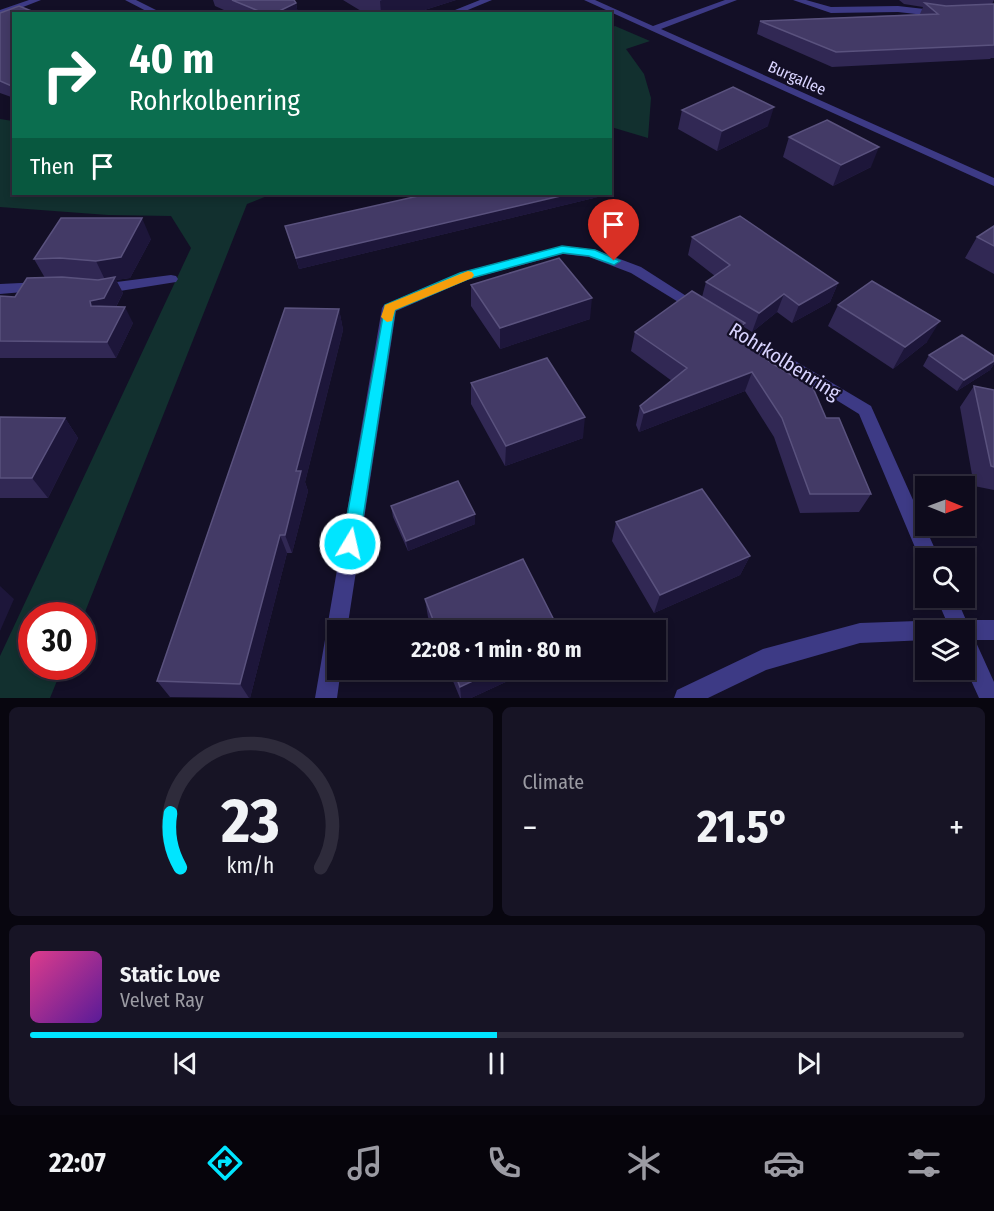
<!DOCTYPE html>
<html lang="en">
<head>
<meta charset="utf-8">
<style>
	body { margin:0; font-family:"Fira Sans Condensed",sans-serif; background:#171425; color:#f1f3f6; height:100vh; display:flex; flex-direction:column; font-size:22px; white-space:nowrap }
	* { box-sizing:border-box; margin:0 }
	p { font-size:20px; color:#9b9ba3 }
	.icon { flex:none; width:33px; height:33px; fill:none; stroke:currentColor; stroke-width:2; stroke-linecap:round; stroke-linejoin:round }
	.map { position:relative; height:698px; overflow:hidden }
	.details { display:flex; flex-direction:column; gap:9px; padding:9px; background:#08060f; flex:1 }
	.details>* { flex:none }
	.top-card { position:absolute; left:12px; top:12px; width:600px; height:183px; border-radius:0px; box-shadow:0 3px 9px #0003,0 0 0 2px #2e2b3b; background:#0b6e4f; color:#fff; overflow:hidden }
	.needle { width:39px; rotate:91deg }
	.buttons { position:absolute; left:915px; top:476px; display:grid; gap:12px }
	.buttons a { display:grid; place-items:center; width:60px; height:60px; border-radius:0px; background:#0e0b1c; box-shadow:0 3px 9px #0003,0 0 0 2px #2e2b3b; font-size:30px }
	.speed { position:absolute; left:18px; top:602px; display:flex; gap:12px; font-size:30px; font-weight:700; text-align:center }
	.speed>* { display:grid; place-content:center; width:78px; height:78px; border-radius:50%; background:#0e0b1c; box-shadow:0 3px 9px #0003,0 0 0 2px #2e2b3b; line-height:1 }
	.speed .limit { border:9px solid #d22; background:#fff; color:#111 }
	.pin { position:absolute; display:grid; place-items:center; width:51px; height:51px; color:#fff; margin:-62px -26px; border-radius:50% 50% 50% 0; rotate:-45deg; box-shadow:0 0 6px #0007 }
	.pin .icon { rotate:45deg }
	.me { position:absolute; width:66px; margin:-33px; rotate:9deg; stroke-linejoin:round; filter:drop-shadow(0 0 4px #0008) }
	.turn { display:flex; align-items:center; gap:21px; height:126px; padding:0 18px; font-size:27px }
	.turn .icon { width:78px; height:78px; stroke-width:2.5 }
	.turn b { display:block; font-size:42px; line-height:51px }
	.then { display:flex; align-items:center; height:57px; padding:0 18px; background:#0003; gap:12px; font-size:22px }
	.big { font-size:45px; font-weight:700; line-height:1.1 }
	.details .tile { flex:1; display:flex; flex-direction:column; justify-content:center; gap:9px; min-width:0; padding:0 21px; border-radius:9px; background:#171425 }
	.details .dial { align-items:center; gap:0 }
	.dial svg { height:156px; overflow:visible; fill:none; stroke:#2e2b3b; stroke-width:7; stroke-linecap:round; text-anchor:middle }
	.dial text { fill:#f1f3f6; stroke:none }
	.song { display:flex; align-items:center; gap:18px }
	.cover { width:72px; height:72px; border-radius:9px; background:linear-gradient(135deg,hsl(330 70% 55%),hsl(270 70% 35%)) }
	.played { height:6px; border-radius:3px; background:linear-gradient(90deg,#00e5ff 50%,#2e2b3b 50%) }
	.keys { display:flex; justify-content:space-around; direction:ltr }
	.heat { display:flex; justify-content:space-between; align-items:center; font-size:33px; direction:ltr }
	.details .tiles { flex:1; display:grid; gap:9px; grid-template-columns:1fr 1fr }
	.tile:last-child { grid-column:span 2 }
	.trip { position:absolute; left:327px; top:620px; width:339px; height:60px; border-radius:0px; background:#0e0b1c; box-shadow:0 3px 9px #0003,0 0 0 2px #2e2b3b; font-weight:700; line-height:60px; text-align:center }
	.dock { display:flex; height:96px; justify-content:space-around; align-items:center; background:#06040b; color:#9b9ba3 }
	.dock .icon { width:42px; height:42px }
	.dock .active { color:#00e5ff }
	.dock b { font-size:27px; color:#f1f3f6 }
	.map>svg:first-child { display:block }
	.green { fill:#12302f }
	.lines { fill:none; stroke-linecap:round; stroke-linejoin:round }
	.minor { fill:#3d3a85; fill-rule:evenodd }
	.wall { fill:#312854 }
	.shaded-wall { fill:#1d163a }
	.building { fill:#433a66; stroke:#5a527e; stroke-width:1.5 }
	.route { fill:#00e5ff; stroke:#0095a6; stroke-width:1.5 }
	.slow { fill:#f59e0b }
	.labels { text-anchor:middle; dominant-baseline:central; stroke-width:4.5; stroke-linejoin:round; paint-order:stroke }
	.far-street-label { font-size:16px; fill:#d9d4ff; stroke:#130f26 }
	.street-label { font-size:20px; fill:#d9d4ff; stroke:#130f26 }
</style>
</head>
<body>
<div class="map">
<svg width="994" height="698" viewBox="0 0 994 698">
	<rect width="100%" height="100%" fill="#130f26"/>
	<path class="green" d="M615,26l35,15 -24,8 18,25 7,24 -3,40 -37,-11 -1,-99z
		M0,119l13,2 1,73h258l-25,10 -164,413 -51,-2v51h31l-13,32h-50v-42l191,-408 -20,-32 -63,-1 -108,-8z"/>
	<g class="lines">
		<path class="minor" d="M29,0h12l-41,16v-6z
			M125,0h11l28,14h-12z
			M480,0h12l-34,14h-13z
			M584,0h11l58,26 72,-26h12l-76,29 333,149v8z
			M793,0h13l25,7 67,-1 44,5 4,3 -4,3 -44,-5 -67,1z
			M563,246l33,4 45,17 64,41 -7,5 -5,-2 -62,-38 -42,-16 -26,-3 -94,25 -73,32 -49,319h-9v39h3l-4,29h-22l67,-390 2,-3 75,-32z
			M171,275l5,1 2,3 -2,3 -75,12 -7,-5 7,-5z
			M42,282l7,5 -2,3 -47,4v-10z
			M726,320l145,86 68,152h-13v7l-4,-1 -63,-150 -138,-85 -2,-4z
			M936,597h20l10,23h28v20h-19l19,42v16h-15l-15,-33v-35h-38v10l-66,3 -94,27 -58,28h-34l3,-8 86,-41 97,-26 86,-3z"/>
	</g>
	<path class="wall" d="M213,0h81l2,3 2,11h-65l-18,-8z
		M343,0h113l-44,14h-46z
		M899,0h95l-2,4h2v54h-3l-1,1 -158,8 -75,-33 3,-13 160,-7 3,-7 -19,-3z
		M0,13l14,1v84l-14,-5z
		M682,110l86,16 -51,25 -39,-22z
		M789,137l82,30 -38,19 -50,-29z
		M598,197l-299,72 -14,-43z
		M994,226v48l-29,-16 12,-21z
		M692,237l146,46 -8,19 -38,21 -15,-11 -25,20 -8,-5 -4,11 86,80 45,76 -12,18 -59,1 -26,-76 -29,-46 -106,41 -3,-7 4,-19 32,-25 -41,-30 4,-19 67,-35 4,-15 9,-6 -27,-21z
		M151,239l-21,39 -14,2 7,13 -7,14 17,16 -17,35h-116v-62l15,1 30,-19 -11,-19z
		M471,285l119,34 -90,30 -29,-43z
		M838,305l89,37 -34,27 -65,-43z
		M339,309l4,21 -38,152 3,9 -16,62h-5l-37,145 -80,-1 -13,-16z
		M929,355l65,1v8l-4,6 -33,21 -34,-25z
		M471,383l112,55 -78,28 -34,-62z
		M974,386l20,4v100l-20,-4 -14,-79z
		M0,417l65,1 13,20 -30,60h-48z
		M391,506l84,18 -67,27 -15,-34z
		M616,522l134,34 -10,19 -86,38 -42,-72z
		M425,599l134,31h-126l-5,-13z
		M448,669h86l-63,29h-11z"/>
	<path class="shaded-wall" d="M382,0h74l-44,14h-31l-1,-13z
		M296,3l2,11h-25z
		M774,107l-6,19 -51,25 5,-20z
		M879,147l-8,20 -38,19 8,-21z
		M569,194h29v3l-299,72 -3,-11z
		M142,218l9,21 -21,39 -14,2 7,13 -11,21 -21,-8 -1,-5 16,-19 -10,-21z
		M838,283l-8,19 -38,21 7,-18z
		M784,294l-7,18 -25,20 7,-19z
		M592,298l-2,21 -90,30v-21z
		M125,307l8,16 -17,35 -9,-16z
		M339,309l4,21 -38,152 3,9 -16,62 -7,-18 11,-64z
		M940,321l-13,21 -34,27 12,-22z
		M745,323l-6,19 -6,-10z
		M994,361v3l-4,6 -33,21 7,-11z
		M752,372l-7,19 -106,41 5,-19z
		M585,417l-2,21 -78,28 1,-20z
		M65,418l13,20 -30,60 -16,-20z
		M475,514v10l-67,27 -2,-10z
		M280,535l7,18 -37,145h-1l-9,-14z
		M750,556l-10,19 -86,38 6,-18z
		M0,586l14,13 -14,32z
		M498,669h36l-63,29h-10l-1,-11z"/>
	<path class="building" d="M232,0h62l2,3 -23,11h-7z
		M925,3l21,3 48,-2v41l-158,7 -76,-31 178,-7z
		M19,6l20,8h-25v73l-14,-6v-68z
		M733,87l41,20 -52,24 -40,-21z
		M827,120l52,27 -38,18 -52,-28z
		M427,194h142l-273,64 -11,-32z
		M740,216l98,67 -39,22 -15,-11 -25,19 -53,-31 24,-17 -38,-28z
		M61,218h81l-21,39 -25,4 -36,-3 -26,1z
		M994,226v20l-17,-9z
		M559,258l33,40 -92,30 -29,-43z
		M62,277l36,3 17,-3 -11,21 -14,3 1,5 34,1 -18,35 -107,-1v-45l15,1 12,-19z
		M872,281l68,40 -35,26 -67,-42z
		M692,291l53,32 -12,9 38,31 30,18h9l16,37h13l32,76h-61l-28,-76 -30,-46 -108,41 -4,-7 47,-38 -52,-36z
		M285,308l54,1 -43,162h5l-16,64h-5l-40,149 -83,-3z
		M962,335l32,21v5l-30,19 -35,-25z
		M547,358l38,59 -79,29 -35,-63z
		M974,386l20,4v77l-3,-1z
		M0,417l65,1 -33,60h-32z
		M458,481l17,33 -69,27 -15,-35z
		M702,489l48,67 -90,39 -44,-73z
		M523,559l36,71h-122l-12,-31z
		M453,669h45l-38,18z"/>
	<path class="route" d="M562,246l33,4 25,11 -6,4 -25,-9 -26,-3 -95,26 -73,31 -36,234 -3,5 -6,3 -6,-3 -2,-5 43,-239 75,-32z"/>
	<path class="slow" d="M468,271l4,1 2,3 -2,3 -77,32 -3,11 -5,1 -6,-5 4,-12z"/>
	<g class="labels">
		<g class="far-street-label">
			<text transform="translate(797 78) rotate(24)">Burgallee</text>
		</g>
		<g class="street-label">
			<text transform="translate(785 361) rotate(32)">Rohrkolbenring</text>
		</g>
	</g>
</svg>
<div class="buttons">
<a><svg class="needle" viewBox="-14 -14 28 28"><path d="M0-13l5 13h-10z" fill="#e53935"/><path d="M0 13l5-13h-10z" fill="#9b9ba3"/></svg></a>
<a><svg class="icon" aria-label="search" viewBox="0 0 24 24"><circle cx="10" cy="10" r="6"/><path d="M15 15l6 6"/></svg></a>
<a><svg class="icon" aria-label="layers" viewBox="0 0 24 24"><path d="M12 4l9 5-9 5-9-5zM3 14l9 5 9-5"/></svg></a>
</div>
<div class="speed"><div class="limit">30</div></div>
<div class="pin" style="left:614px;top:261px;background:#d93025"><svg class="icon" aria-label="arrive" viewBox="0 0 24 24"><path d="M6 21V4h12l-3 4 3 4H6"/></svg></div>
<svg class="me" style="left:350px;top:544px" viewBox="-20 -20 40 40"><circle r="17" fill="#00e5ff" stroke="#fff" stroke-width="3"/><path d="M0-11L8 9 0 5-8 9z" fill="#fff"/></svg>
<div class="trip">22:08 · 1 min · 80 m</div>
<div class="top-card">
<div class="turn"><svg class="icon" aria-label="right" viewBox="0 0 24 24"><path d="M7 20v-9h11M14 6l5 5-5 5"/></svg><div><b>40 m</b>Rohrkolbenring</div></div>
<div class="then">Then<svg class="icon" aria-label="arrive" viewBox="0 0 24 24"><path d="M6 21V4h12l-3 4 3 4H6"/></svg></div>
</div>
</div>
<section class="details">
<div class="tiles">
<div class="tile dial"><svg viewBox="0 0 100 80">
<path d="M14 69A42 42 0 1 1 86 69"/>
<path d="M14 69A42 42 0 0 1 9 41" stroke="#00e5ff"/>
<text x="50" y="56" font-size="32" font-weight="700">23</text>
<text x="50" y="72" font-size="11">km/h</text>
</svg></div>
<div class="tile"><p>Climate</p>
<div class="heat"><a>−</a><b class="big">21.5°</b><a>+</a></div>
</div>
<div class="tile">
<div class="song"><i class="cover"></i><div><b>Static Love</b><p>Velvet Ray</p></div></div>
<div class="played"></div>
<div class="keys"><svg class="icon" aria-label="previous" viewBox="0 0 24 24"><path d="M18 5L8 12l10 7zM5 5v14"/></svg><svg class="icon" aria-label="pause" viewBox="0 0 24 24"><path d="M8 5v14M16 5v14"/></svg><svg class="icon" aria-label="next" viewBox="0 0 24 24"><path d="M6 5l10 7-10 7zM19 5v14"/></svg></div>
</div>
</div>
</section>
<nav class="dock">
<b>22:07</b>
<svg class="icon active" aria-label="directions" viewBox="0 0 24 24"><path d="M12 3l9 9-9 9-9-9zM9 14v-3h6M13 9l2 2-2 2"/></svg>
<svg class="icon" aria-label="music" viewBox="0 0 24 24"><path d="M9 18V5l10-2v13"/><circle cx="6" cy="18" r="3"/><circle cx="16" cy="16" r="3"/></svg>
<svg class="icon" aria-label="phone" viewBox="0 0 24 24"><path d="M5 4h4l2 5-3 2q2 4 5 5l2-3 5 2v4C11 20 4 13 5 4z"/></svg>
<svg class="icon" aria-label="climate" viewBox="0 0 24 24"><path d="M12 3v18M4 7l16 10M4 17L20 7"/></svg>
<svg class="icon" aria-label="car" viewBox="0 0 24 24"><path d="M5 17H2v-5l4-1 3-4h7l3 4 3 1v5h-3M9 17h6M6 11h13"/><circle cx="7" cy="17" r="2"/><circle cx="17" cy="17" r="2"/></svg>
<svg class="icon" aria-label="filters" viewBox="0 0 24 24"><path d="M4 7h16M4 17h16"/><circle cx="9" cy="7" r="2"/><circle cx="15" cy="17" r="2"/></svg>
</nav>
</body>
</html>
